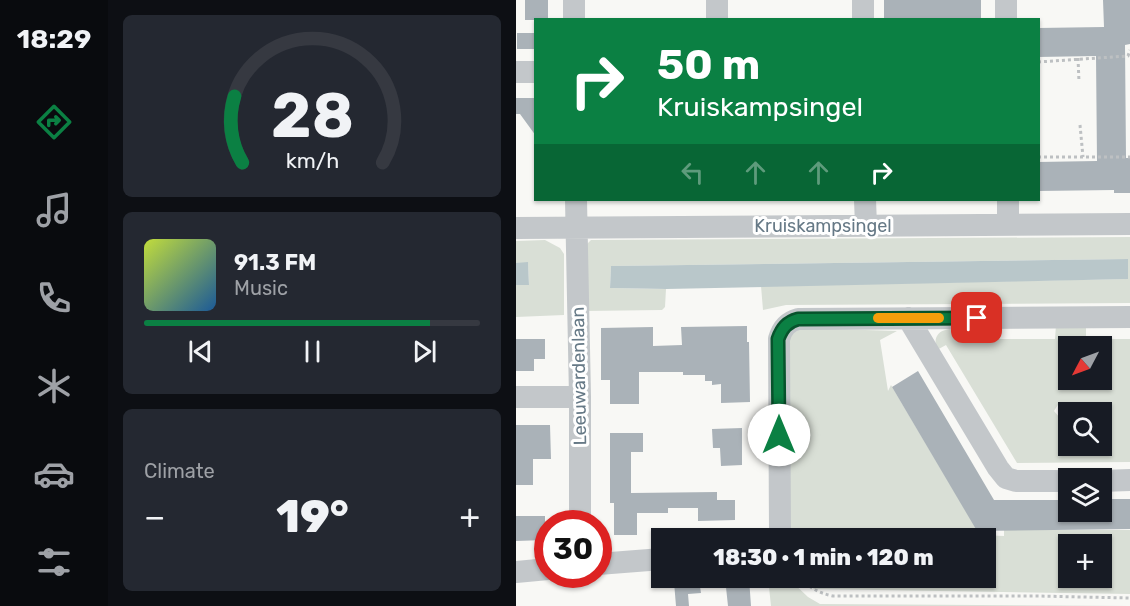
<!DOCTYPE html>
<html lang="en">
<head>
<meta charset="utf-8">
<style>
	body { margin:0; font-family:Rubik,sans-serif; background:#242831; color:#f1f3f6; height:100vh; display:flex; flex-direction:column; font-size:22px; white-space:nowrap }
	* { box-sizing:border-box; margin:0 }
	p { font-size:20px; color:#9ea1a6 }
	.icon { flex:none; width:33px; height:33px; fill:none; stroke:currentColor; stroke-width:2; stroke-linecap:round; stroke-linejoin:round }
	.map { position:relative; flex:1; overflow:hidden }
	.side { display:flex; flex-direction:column; gap:15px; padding:15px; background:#0d0f14; width:408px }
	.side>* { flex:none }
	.guide { position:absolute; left:18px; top:18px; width:506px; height:183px; border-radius:0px; box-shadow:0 2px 4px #0004; background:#0b8043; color:#fff; overflow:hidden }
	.needle { width:39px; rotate:229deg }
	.controls { position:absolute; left:542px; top:336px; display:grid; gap:12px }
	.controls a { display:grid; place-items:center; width:54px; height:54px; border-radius:0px; background:#171b24; box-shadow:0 2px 4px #0004; font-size:30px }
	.speed { position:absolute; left:18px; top:510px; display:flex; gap:12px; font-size:30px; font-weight:700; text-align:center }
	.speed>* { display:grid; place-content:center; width:78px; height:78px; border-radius:50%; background:#171b24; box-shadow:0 2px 4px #0004; line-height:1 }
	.speed .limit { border:9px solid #d22; background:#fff; color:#111 }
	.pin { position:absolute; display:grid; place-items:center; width:51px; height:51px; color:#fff; margin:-26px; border-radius:12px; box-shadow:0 3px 9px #0006 }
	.me { position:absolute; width:66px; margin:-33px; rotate:0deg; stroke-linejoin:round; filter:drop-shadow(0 0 4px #0008) }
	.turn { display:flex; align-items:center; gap:21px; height:126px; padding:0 24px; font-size:27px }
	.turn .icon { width:78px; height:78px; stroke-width:2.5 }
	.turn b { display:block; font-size:42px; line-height:51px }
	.lanes { display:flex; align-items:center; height:57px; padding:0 24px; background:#0003; justify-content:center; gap:30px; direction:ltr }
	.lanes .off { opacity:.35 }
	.big { font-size:45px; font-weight:800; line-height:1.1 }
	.side .widget { flex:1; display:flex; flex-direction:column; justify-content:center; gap:9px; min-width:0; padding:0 21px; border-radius:9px; background:#242831 }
	.side .dial { align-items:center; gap:0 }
	.dial svg { height:156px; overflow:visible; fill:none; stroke:#363941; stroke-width:7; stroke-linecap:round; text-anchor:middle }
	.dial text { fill:#f1f3f6; stroke:none }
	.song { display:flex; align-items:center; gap:18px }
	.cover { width:72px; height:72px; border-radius:9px; background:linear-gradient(135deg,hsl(70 70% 55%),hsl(210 70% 35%)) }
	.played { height:6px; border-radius:3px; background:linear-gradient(90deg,#0b8043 85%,#363941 85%) }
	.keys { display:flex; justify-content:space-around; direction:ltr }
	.heat { display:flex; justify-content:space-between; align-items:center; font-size:33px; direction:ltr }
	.trip { position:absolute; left:135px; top:528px; width:345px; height:60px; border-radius:0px; background:#171b24; box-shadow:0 2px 4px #0004; font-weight:800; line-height:60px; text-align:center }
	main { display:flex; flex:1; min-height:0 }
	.tab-bar { display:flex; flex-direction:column; width:108px; justify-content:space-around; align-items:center; background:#090b0e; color:#9ea1a6 }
	.tab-bar .icon { width:42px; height:42px }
	.tab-bar .active { color:#0b8043 }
	.tab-bar b { font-size:27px; color:#f1f3f6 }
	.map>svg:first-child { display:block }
	.green { fill:#d9dfd6; fill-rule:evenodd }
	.water { fill:#b9c7ca }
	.building { fill:#aab2b8 }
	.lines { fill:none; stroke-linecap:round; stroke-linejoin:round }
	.path { stroke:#bdc0c2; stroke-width:3; stroke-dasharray:3 3; stroke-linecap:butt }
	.minor { stroke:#c3c7ca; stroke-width:22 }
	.route-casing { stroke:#07532c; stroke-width:15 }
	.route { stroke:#0b8043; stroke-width:10 }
	.slow { stroke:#f59e0b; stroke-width:10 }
	.labels { text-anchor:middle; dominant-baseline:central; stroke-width:6; stroke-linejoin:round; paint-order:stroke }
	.street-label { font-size:18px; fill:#667986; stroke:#fff }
</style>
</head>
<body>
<main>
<nav class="tab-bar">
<b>18:29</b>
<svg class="icon active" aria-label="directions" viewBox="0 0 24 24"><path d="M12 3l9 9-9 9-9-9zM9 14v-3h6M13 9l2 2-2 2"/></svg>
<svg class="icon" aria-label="music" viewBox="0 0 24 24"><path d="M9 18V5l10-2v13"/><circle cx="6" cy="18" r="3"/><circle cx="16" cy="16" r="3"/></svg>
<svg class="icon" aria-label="phone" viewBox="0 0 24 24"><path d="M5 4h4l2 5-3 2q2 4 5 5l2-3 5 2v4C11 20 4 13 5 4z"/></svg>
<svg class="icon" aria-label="climate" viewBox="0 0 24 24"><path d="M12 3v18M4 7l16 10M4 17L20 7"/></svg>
<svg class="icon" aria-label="car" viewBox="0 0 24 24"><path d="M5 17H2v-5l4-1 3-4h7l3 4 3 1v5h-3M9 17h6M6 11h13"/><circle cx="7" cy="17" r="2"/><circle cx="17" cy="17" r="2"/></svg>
<svg class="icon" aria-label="filters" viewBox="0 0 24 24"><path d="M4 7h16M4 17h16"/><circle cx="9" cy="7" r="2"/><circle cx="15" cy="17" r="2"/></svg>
</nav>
<section class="side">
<div class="widget dial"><svg viewBox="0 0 100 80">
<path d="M14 69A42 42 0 1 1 86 69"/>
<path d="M14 69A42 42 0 0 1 10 35" stroke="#0b8043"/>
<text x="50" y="56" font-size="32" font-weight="700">28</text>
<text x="50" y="72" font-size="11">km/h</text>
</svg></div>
<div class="widget">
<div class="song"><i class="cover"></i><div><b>91.3 FM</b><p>Music</p></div></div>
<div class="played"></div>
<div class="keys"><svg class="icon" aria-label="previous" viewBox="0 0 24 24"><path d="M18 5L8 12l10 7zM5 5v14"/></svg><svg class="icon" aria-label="pause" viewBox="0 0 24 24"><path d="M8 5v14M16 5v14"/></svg><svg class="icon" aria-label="next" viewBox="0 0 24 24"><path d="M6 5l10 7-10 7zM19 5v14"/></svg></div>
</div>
<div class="widget"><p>Climate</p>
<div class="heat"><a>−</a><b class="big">19°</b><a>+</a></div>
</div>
</section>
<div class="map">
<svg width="614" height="606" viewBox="0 0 614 606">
	<rect width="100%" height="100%" fill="#f8f8f5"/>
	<path class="green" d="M614,237v66l-344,2 -23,5 -2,-24 366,-7 1,-20 -517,7 -1,22 56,1 -1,18 -3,3 -77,1 1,-66 5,-5z
		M29,240l15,8 4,6v61l-48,2v-32h13l-1,-22h-12v-22z
		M540,325h30v14h44v123l-113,1 -71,-118 -11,6c2,-5 -1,-10 2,-15 6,-11 29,-6 40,-6v9h78zM552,346h33v34h-11l2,3 -3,6h-7l-3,-5 2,-4h-13zM543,403h8l4,7 -1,2h31v34h-33v-30l-8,2 -6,-7z
		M286,328l95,3 -17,9 8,51 3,-6 89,150 24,1v-6h126v64l-316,-5 -11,-11h183v-40h-201l1,-201zM552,544h33v34h-33z
		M252,578h20l20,19 12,7 310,2h-359z"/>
	<path class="water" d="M612,259v20l-462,10 -56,-1 1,-22z
		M12,262l1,23h-13v-22z"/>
	<path class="building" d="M9,0h23v20h-23z
		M368,0h97v20h-97z
		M587,0h27v44l-5,1 1,113h4v35h-16v-3l-76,1v-29l59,-1 -1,-105 -58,1v-29l66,-1z
		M1,33h19v16h-19z
		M0,98h20v38l-16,-22h-4z
		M231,326v16h2l1,60 -29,1v-19l-9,1v-4h-7v-6h-22v-3h-44v32h-29v-24h-9v-52l52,-1v19l29,-1 -1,-18z
		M0,339h29v20h-11v12h-18z
		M402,371l76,129h74v12h33v-13h29v30l-153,2 -85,-144z
		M0,425h34l1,34h-18v26h-17z
		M226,428v37l-21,1 -1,-18h-7l-1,-19z
		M94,433h33v19h-12v41l86,-1v8h18v20l-37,1v-13h-30v5h-31v22h-23v-32h-4z
		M0,516h29v24l-29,1z
		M209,578h24l2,28h-23z
		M183,580l2,13 -13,1 1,12h-13l-2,-24z"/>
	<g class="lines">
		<path class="path" d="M562,58l1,24
			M522,62l90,-6 2,-6
			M564,125l3,32
			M522,157h92
			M285,578c10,11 18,15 32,18h203l94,2"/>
		<path class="minor" d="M58,0v20
			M201,0v20
			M347,0v20
			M490,0v20
			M0,72h20
			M60,200l4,197v127
			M349,200l1,25
			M492,200v24
			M0,228l614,-4
			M392,318l90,150 8,10 10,3h52
			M0,397h64
			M585,481l29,-1
			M262,538l2,-7 -1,-192c3,-11 8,-17 19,-20l332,-2
			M82,564l64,-5
			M0,572l32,-3"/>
	</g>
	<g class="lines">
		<g class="route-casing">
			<path id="route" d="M263,435l-1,-96c4,-11 9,-17 20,-20l179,-1"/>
		</g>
		<use href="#route" class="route"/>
		<path class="slow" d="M362,318h61"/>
	</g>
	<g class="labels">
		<g class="street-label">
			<text x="307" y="226">Kruiskampsingel</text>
			<text transform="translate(63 376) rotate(-91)">Leeuwardenlaan</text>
		</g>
	</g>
</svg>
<div class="controls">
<a><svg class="needle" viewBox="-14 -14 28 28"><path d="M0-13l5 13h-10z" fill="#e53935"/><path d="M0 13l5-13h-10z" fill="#9ea1a6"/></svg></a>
<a><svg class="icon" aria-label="search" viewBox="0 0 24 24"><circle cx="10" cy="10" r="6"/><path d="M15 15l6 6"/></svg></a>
<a><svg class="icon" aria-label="layers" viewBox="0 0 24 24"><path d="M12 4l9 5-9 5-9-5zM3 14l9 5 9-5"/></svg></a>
<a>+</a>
</div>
<div class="speed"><div class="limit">30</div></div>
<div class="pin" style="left:461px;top:318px;background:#d93025"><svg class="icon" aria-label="arrive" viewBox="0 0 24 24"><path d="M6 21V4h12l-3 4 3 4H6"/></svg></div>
<svg class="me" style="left:263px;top:435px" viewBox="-20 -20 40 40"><circle r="19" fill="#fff"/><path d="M0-13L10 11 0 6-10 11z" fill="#0b8043"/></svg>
<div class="trip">18:30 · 1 min · 120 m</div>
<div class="guide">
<div class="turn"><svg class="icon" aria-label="right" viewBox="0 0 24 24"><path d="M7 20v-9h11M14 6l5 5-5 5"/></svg><div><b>50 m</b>Kruiskampsingel</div></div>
<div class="lanes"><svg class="icon off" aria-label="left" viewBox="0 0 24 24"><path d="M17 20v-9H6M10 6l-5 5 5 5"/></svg><svg class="icon off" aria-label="ahead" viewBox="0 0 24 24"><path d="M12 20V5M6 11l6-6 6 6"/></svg><svg class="icon off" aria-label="ahead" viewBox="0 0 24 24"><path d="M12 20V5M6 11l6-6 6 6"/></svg><svg class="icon" aria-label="right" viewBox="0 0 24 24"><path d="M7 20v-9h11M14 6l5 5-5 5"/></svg></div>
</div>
</div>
</main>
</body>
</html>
